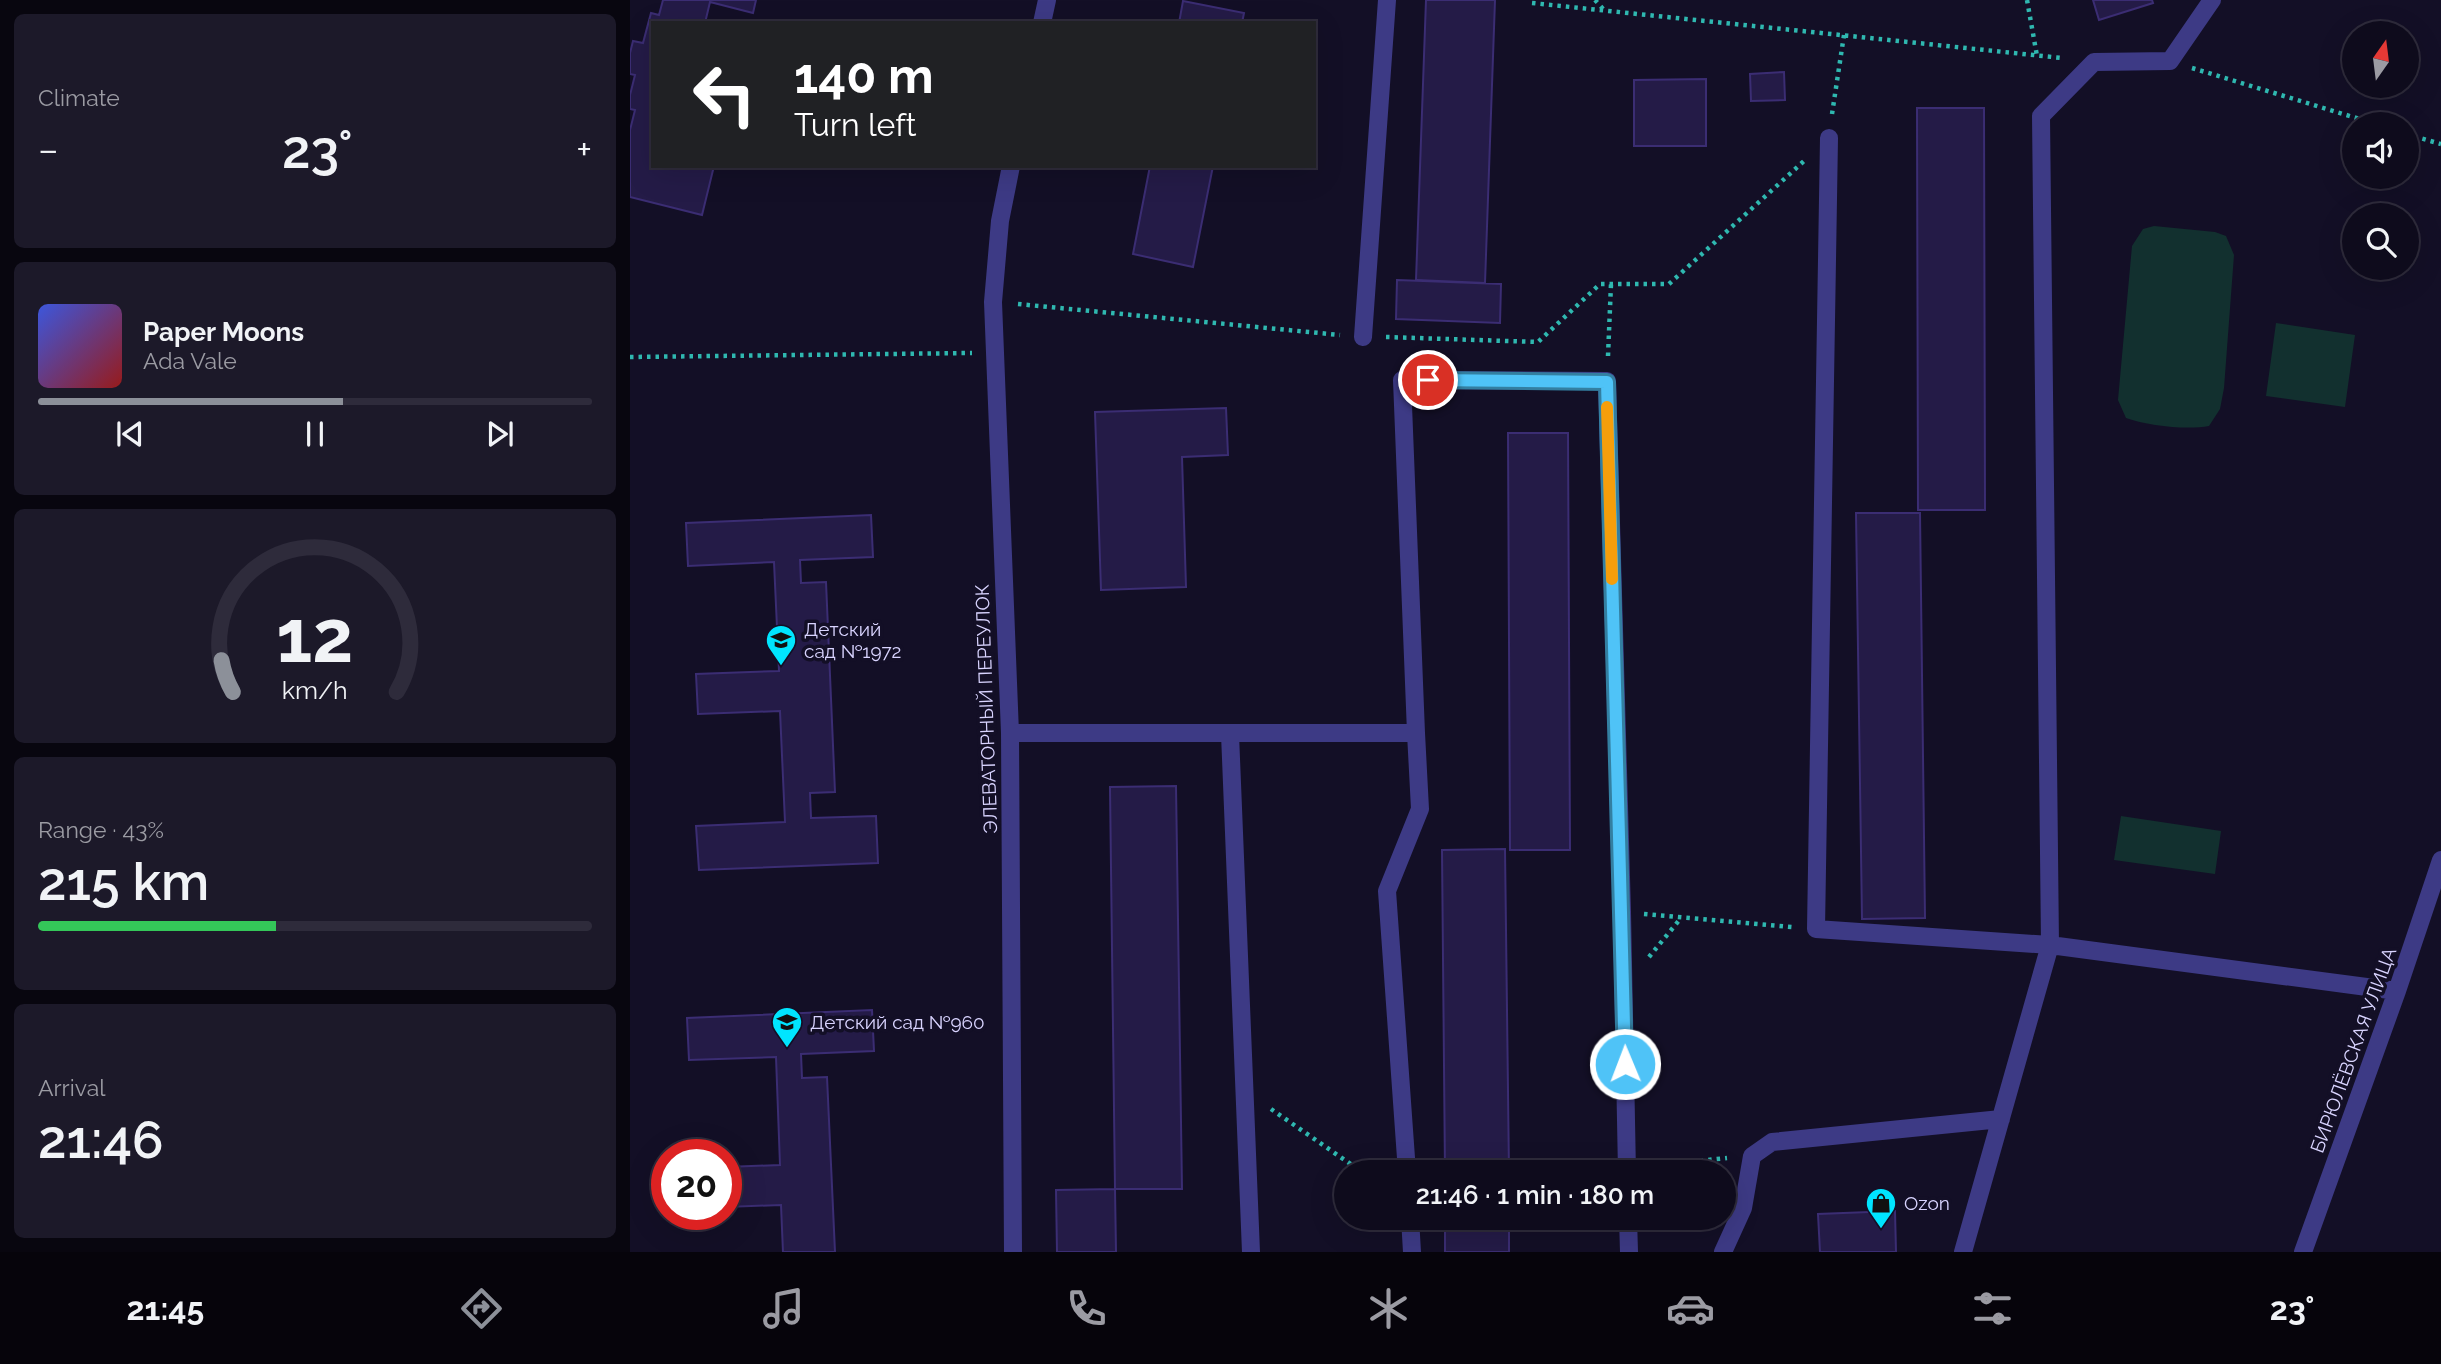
<!DOCTYPE html>
<html lang="en">
<head>
<meta charset="utf-8">
<style>
	body { margin:0; font-family:Raleway,sans-serif; background:#1c1929; color:#f1f3f6; height:100vh; display:flex; flex-direction:column; font-size:26px; white-space:nowrap }
	* { box-sizing:border-box; margin:0 }
	p { font-size:23px; color:#9b9ba3 }
	.icon { flex:none; width:38px; height:38px; fill:none; stroke:currentColor; stroke-width:2; stroke-linecap:round; stroke-linejoin:round }
	.map { position:relative; flex:1; overflow:hidden }
	.drawer { display:flex; flex-direction:column; gap:14px; padding:14px; background:#08060f; width:630px }
	.drawer>* { flex:none }
	.banner { position:absolute; left:21px; top:21px; width:665px; height:147px; border-radius:0px; box-shadow:0 7px 28px #0002,0 0 0 2px #2e2b3b; background:#202124; color:#fff; overflow:hidden }
	.needle { width:46px; rotate:14deg }
	.fabs { position:absolute; left:1712px; top:21px; display:grid; gap:14px }
	.fabs a { display:grid; place-items:center; width:77px; height:77px; border-radius:50%; background:#0e0b1c; box-shadow:0 7px 28px #0002,0 0 0 2px #2e2b3b; font-size:35px }
	.speed { position:absolute; left:21px; top:1139px; display:flex; gap:14px; font-size:35px; font-weight:700; text-align:center }
	.speed>* { display:grid; place-content:center; width:91px; height:91px; border-radius:50%; background:#0e0b1c; box-shadow:0 7px 28px #0002,0 0 0 2px #2e2b3b; line-height:1 }
	.speed .limit { border:10px solid #d22; background:#fff; color:#111 }
	.pin { position:absolute; display:grid; place-items:center; width:60px; height:60px; color:#fff; margin:-30px; border:4px solid #fff; border-radius:50%; box-shadow:0 2px 7px #0007 }
	.me { position:absolute; width:77px; margin:-38px; rotate:359deg; stroke-linejoin:round; filter:drop-shadow(0 0 5px #0008) }
	.turn { display:flex; align-items:center; gap:24px; height:147px; padding:0 28px; font-size:32px }
	.turn .icon { width:91px; height:91px; stroke-width:2.5 }
	.turn b { display:block; font-size:49px; line-height:60px }
	.big { font-size:52px; font-weight:600; line-height:1.1 }
	.drawer .card { flex:1; display:flex; flex-direction:column; justify-content:center; gap:10px; min-width:0; padding:0 24px; border-radius:10px; background:#1c1929 }
	.drawer .dial { align-items:center; gap:0 }
	.dial svg { height:182px; overflow:visible; fill:none; stroke:#2e2b3b; stroke-width:7; stroke-linecap:round; text-anchor:middle }
	.dial text { fill:#f1f3f6; stroke:none }
	.song { display:flex; align-items:center; gap:21px }
	.cover { width:84px; height:84px; border-radius:10px; background:linear-gradient(135deg,hsl(230 70% 55%),hsl(0 70% 35%)) }
	.played { height:7px; border-radius:4px; background:linear-gradient(90deg,#8c9099 55%,#2e2b3b 55%) }
	.keys { display:flex; justify-content:space-around; direction:ltr }
	.heat { display:flex; justify-content:space-between; align-items:center; font-size:38px; direction:ltr }
	.charge { height:10px; border-radius:5px; background:linear-gradient(90deg,#34c759 43%,#2e2b3b 0) }
	.trip { position:absolute; left:704px; top:1160px; width:402px; height:70px; border-radius:35px; background:#0e0b1c; box-shadow:0 7px 28px #0002,0 0 0 2px #2e2b3b; font-weight:600; line-height:70px; text-align:center }
	.menu { display:flex; height:112px; justify-content:space-around; align-items:center; background:#06040b; color:#9b9ba3 }
	.menu .icon { width:49px; height:49px }
	.menu .current { color:#8c9099 }
	.menu b { font-size:32px; color:#f1f3f6 }
	main { display:flex; flex:1; min-height:0 }
	.map>svg:first-child { display:block }
	.green { fill:#12302f }
	.building { fill:#241b47; stroke:#3b2d73; stroke-width:2 }
	.lines { fill:none; stroke-linecap:round; stroke-linejoin:round }
	.path { stroke:#2fb8b0; stroke-width:4.5; stroke-dasharray:3.5 5; stroke-linecap:butt }
	.minor { stroke:#3d3a85; stroke-width:18 }
	.route-casing { stroke:#337fa1; stroke-width:18 }
	.route { stroke:#4fc3f7; stroke-width:12 }
	.slow { stroke:#f59e0b; stroke-width:12 }
	.labels { text-anchor:middle; dominant-baseline:central; stroke-width:7; stroke-linejoin:round; paint-order:stroke }
	.poi-label { font-size:19px; fill:#d9d4ff; stroke:#130f26; text-anchor:start }
	.street-label { font-size:19px; fill:#d9d4ff; stroke:#130f26 }
</style>
</head>
<body>
<main>
<section class="drawer">
<div class="card"><p>Climate</p>
<div class="heat"><a>−</a><b class="big">23°</b><a>+</a></div>
</div>
<div class="card">
<div class="song"><i class="cover"></i><div><b>Paper Moons</b><p>Ada Vale</p></div></div>
<div class="played"></div>
<div class="keys"><svg class="icon" aria-label="previous" viewBox="0 0 24 24"><path d="M18 5L8 12l10 7zM5 5v14"/></svg><svg class="icon" aria-label="pause" viewBox="0 0 24 24"><path d="M8 5v14M16 5v14"/></svg><svg class="icon" aria-label="next" viewBox="0 0 24 24"><path d="M6 5l10 7-10 7zM19 5v14"/></svg></div>
</div>
<div class="card dial"><svg viewBox="0 0 100 80">
<path d="M14 69A42 42 0 1 1 86 69"/>
<path d="M14 69A42 42 0 0 1 9 55" stroke="#8c9099"/>
<text x="50" y="56" font-size="32" font-weight="700">12</text>
<text x="50" y="72" font-size="11">km/h</text>
</svg></div>
<div class="card"><p>Range · 43%</p><b class="big">215 km</b><div class="charge"></div></div>
<div class="card"><p>Arrival</p><b class="big">21:46</b></div>
</section>
<div class="map">
<svg width="1811" height="1252" viewBox="0 0 1811 1252">
	<rect width="100%" height="100%" fill="#130f26"/>
	<path class="green" d="M1524,226l61,6 11,4 8,19 -10,133 -4,21 -11,17c-22,4 -61,0 -83,-8l-8,-18 14,-154 11,-17z
		M1646,323l79,12 -10,72 -79,-11z
		M1491,816l100,15 -6,43 -101,-14z"/>
	<path class="building" d="M33,0h93l-3,13 -43,-11 -5,21h-52v143h61l-12,49 -72,-18v-67l5,-20 -5,-1v-14l5,-20 -5,-1v-21l3,-12 10,2 8,-30 8,2z
		M796,0h69l-10,283 -69,-3z
		M1463,0h59l1,3 -54,17z
		M553,1l61,12 -2,10h-63z
		M1154,72l1,28 -34,1 -1,-27z
		M1076,79v67h-72v-66z
		M1287,108h67l1,402h-67z
		M520,166h63l-20,101 -60,-13z
		M767,280l104,4 -1,39 -104,-4z
		M596,408l2,47 -46,2 4,130 -85,3 -6,-178z
		M878,433h60l2,417h-60z
		M1226,513h64l5,405 -63,1z
		M241,515l2,42 -73,3 1,23 25,-1 9,210 -25,1 1,25 65,-2 2,47 -179,7 -3,-44 89,-4 -5,-111 -82,3 -2,-40 83,-3 -5,-109 -86,4 -2,-43z
		M546,786l6,403h-67l-5,-402z
		M875,849l4,323h-64l-3,-322z
		M242,1010l2,41 -73,3 1,24 25,-1 8,175h-52l-2,-47 -55,2v-40l54,-2 -4,-108 -87,3 -2,-42z
		M485,1189l1,63h-59l-1,-62z
		M1265,1211l1,41h-76l-2,-38z
		M815,1218h64v34h-64z"/>
	<g class="lines">
		<path class="path" d="M965,0l9,10
			M1397,0l10,56
			M902,3l530,55
			M1562,68l184,56
			M1202,114l12,-79
			M1776,134l35,10
			M388,304l322,31
			M756,337l152,5 62,-58h69l135,-123
			M978,356l3,-72
			M0,357l342,-4
			M1014,914l148,13
			M1019,957l32,-39
			M641,1109l91,63
			M1019,1166l78,-8"/>
		<path class="minor" d="M1582,0l-42,61 -76,1 -53,54 9,829 347,46
			M412,23l5,-23
			M1199,138l-13,791 234,16 -87,307
			M381,166l-11,55 -7,81 17,431 3,519
			M733,337l24,-337
			M380,733h406l4,76 -33,82 20,281
			M786,733l-14,-353 205,1 15,531 5,260
			M600,734l21,518
			M780,1218l2,34
			M998,1218l1,34
			M1093,1252l20,-44 9,-52 20,-14 229,-23
			M1673,1252l94,-261 44,-131"/>
	</g>
	<g class="lines">
		<g class="route-casing">
			<path id="route" d="M798,380l179,2 18,682"/>
		</g>
		<use href="#route" class="route"/>
		<path class="slow" d="M977,407l5,172"/>
	</g>
	<defs>
		<g id="school-pin" transform="scale(1.575)"><path d="M0 17L-7.5 6A9.5 9.5 0 1 1 7.5 6Z" fill="#00e5ff" stroke="#130f26"/><path d="M0-5L7-2L0 1L-7-2ZM-4 1L0 2.5L4 1V4Q0 6-4 4Z" fill="#111"/></g>
		<g id="shop-pin" transform="scale(1.575)"><path d="M0 17L-7.5 6A9.5 9.5 0 1 1 7.5 6Z" fill="#00e5ff" stroke="#130f26"/><path d="M-5-2.5h2.3a2.7 3.5 0 0 1 5.4 0H5L5.5 6h-11ZM-1.5-2.5h3a1.5 2.3 0 0 0-3 0Z" fill="#111"/></g>
	</defs>
	<g fill-rule="evenodd">
		<use href="#school-pin" x="151" y="640"/>
		<use href="#school-pin" x="157" y="1022"/>
		<use href="#shop-pin" x="1251" y="1203"/>
	</g>
	<g class="labels">
		<g class="poi-label">
			<text x="174" y="629">Детский<tspan x="174" dy="22">сад №1972</tspan></text>
			<text x="180" y="1022">Детский сад №960</text>
			<text x="1274" y="1203">Ozon</text>
		</g>
		<g class="street-label">
			<text transform="translate(356 709) rotate(-92)">ЭЛЕВАТОРНЫЙ ПЕРЕУЛОК</text>
			<text transform="translate(1723 1050) rotate(-70)">БИРЮЛЁВСКАЯ УЛИЦА</text>
		</g>
	</g>
</svg>
<div class="fabs">
<a><svg class="needle" viewBox="-14 -14 28 28"><path d="M0-13l5 13h-10z" fill="#e53935"/><path d="M0 13l5-13h-10z" fill="#9b9ba3"/></svg></a>
<a><svg class="icon" aria-label="sound" viewBox="0 0 24 24"><path d="M4 9h4l5-4v14l-5-4H4zM17 9q2 3 0 6"/></svg></a>
<a><svg class="icon" aria-label="search" viewBox="0 0 24 24"><circle cx="10" cy="10" r="6"/><path d="M15 15l6 6"/></svg></a>
</div>
<div class="speed"><div class="limit">20</div></div>
<div class="pin" style="left:798px;top:380px;background:#d93025"><svg class="icon" aria-label="arrive" viewBox="0 0 24 24"><path d="M6 21V4h12l-3 4 3 4H6"/></svg></div>
<svg class="me" style="left:995px;top:1064px" viewBox="-20 -20 40 40"><circle r="17" fill="#4fc3f7" stroke="#fff" stroke-width="3"/><path d="M0-11L8 9 0 5-8 9z" fill="#fff"/></svg>
<div class="trip">21:46 · 1 min · 180 m</div>
<div class="banner">
<div class="turn"><svg class="icon" aria-label="left" viewBox="0 0 24 24"><path d="M17 20v-9H6M10 6l-5 5 5 5"/></svg><div><b>140 m</b>Turn left</div></div>
</div>
</div>
</main>
<nav class="menu">
<b>21:45</b>
<svg class="icon current" aria-label="directions" viewBox="0 0 24 24"><path d="M12 3l9 9-9 9-9-9zM9 14v-3h6M13 9l2 2-2 2"/></svg>
<svg class="icon" aria-label="music" viewBox="0 0 24 24"><path d="M9 18V5l10-2v13"/><circle cx="6" cy="18" r="3"/><circle cx="16" cy="16" r="3"/></svg>
<svg class="icon" aria-label="phone" viewBox="0 0 24 24"><path d="M5 4h4l2 5-3 2q2 4 5 5l2-3 5 2v4C11 20 4 13 5 4z"/></svg>
<svg class="icon" aria-label="climate" viewBox="0 0 24 24"><path d="M12 3v18M4 7l16 10M4 17L20 7"/></svg>
<svg class="icon" aria-label="car" viewBox="0 0 24 24"><path d="M5 17H2v-5l4-1 3-4h7l3 4 3 1v5h-3M9 17h6M6 11h13"/><circle cx="7" cy="17" r="2"/><circle cx="17" cy="17" r="2"/></svg>
<svg class="icon" aria-label="filters" viewBox="0 0 24 24"><path d="M4 7h16M4 17h16"/><circle cx="9" cy="7" r="2"/><circle cx="15" cy="17" r="2"/></svg>
<b>23°</b>
</nav>
</body>
</html>
